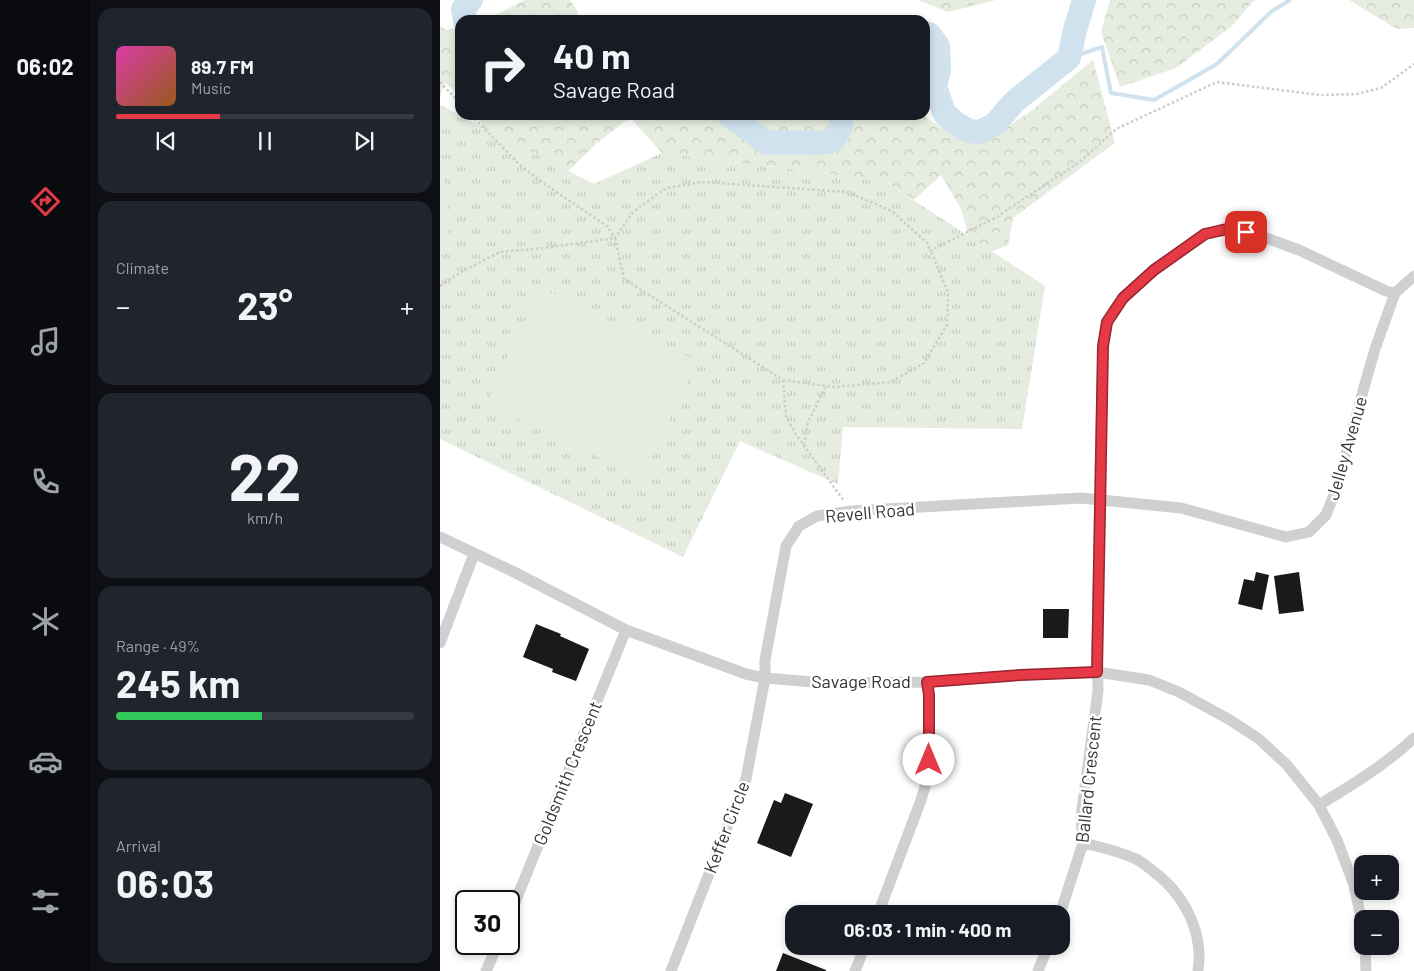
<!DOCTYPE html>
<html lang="en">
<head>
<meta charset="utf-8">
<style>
	body { margin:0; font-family:Barlow,sans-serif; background:#20242c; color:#f1f3f6; height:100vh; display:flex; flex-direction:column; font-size:19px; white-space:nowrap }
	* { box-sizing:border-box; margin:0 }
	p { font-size:16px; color:#9ea1a6 }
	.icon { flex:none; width:28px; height:28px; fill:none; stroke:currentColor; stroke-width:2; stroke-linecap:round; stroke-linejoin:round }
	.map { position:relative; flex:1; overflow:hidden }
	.drawer { display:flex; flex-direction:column; gap:8px; padding:8px; background:#0d0f14; width:350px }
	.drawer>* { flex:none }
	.banner { position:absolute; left:15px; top:15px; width:475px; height:105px; border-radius:15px; box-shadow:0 2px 8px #0003; background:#171b24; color:#f1f3f6; overflow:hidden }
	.tools { position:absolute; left:914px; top:855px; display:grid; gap:10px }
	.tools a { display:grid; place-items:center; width:45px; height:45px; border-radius:10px; background:#171b24; box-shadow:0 2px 8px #0003; font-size:25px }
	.speed { position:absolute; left:15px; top:890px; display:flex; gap:10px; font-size:25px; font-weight:700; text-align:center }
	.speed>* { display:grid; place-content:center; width:65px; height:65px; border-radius:50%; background:#171b24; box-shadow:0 2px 8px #0003; line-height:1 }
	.speed .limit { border:2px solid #111; border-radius:8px; background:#fff; color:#111 }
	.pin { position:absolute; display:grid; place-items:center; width:42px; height:42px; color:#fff; margin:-21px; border-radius:10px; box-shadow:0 2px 8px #0006 }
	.me { position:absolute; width:55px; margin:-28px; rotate:0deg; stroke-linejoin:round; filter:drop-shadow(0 0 4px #0008) }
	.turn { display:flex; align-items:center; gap:18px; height:105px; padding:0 15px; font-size:22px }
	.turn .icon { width:65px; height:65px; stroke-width:2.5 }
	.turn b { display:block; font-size:35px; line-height:42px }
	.big { font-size:38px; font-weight:700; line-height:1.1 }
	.drawer .tile { flex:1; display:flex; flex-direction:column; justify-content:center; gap:8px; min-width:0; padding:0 18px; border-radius:15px; background:#20242c }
	.drawer .dial { align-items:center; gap:0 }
	.dial b { font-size:65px; line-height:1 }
	.song { display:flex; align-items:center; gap:15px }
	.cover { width:60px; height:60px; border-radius:8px; background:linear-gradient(135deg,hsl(320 70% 55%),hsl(30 70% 35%)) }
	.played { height:5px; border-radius:2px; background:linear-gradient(90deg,#e63946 35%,#363941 35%) }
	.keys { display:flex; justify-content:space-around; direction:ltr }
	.heat { display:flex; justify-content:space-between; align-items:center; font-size:28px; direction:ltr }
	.charge { height:8px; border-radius:4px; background:linear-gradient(90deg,#34c759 49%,#363941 0) }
	.trip { position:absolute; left:345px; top:905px; width:285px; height:50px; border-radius:15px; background:#171b24; box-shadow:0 2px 8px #0003; font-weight:700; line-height:50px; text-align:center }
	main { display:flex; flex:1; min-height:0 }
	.tab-bar { display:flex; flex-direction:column; width:90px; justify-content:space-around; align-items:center; background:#090b0e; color:#9ea1a6 }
	.tab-bar .icon { width:35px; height:35px }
	.tab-bar .active { color:#e63946 }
	.tab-bar b { font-size:22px; color:#f1f3f6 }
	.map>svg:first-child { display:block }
	.forest { fill:url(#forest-crowns) }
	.park { fill:url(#park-tufts) }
	.garden { fill:#e6ecdf }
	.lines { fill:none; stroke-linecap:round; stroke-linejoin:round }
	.stream { stroke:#cfe2ee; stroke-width:4 }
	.river { stroke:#cfe2ee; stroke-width:24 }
	.building { fill:#1a1a1a }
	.path { stroke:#cdcdcd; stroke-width:2.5; stroke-dasharray:2.5 2.5; stroke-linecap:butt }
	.minor { stroke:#d0d0d0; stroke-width:11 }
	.route-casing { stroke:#96252e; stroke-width:12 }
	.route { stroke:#e63946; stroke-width:9 }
	.labels { text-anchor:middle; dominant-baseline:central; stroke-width:5; stroke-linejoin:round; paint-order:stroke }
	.street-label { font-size:18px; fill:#333; stroke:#fff }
</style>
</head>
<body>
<main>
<nav class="tab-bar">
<b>06:02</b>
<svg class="icon active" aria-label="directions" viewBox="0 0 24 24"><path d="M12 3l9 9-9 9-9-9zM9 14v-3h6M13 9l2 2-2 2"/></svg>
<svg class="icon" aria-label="music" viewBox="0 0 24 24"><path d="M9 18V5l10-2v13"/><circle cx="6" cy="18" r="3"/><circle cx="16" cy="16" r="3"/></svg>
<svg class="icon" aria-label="phone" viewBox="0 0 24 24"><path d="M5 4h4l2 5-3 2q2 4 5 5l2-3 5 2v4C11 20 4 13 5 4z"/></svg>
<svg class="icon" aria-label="climate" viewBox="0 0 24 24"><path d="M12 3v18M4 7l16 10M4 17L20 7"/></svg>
<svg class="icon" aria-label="car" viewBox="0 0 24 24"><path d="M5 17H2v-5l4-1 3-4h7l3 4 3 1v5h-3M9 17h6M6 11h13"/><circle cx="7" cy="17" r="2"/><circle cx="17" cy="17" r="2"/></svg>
<svg class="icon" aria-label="filters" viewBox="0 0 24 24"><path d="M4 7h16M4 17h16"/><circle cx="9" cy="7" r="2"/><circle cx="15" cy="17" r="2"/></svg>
</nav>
<section class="drawer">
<div class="tile">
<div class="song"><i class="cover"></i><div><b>89.7 FM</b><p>Music</p></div></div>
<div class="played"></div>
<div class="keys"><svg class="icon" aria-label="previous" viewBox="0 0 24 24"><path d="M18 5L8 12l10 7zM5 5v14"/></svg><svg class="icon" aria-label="pause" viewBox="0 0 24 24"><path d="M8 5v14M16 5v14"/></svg><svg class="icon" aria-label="next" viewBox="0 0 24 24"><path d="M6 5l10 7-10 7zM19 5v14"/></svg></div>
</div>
<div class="tile"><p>Climate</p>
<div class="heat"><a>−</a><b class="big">23°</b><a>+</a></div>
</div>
<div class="tile dial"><b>22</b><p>km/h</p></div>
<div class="tile"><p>Range · 49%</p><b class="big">245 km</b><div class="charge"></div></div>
<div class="tile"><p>Arrival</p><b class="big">06:03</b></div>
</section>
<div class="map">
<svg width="974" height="971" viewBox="0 0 974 971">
	<defs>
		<pattern id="forest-crowns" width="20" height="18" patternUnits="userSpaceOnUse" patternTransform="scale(1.25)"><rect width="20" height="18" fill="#e6ecdf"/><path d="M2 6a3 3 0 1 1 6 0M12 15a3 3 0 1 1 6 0" fill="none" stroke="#c6cbc0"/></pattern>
		<pattern id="park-tufts" width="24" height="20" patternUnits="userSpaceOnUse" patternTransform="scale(1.25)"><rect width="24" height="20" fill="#e6ecdf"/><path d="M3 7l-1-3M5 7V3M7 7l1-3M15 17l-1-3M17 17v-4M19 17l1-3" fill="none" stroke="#c6cbc0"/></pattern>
	</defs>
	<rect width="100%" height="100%" fill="#fff"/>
	<path class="forest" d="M85,0h45l7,11 2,9h-94z
		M478,0h78l-48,12z
		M670,0h144l-22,26 -56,42 -56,19 -19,-55z
		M909,0h65v28l-17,1z
		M0,26l7,4 13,-3v69l-15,-13 -5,14z
		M653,60l22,83 -102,75 -5,27 -33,13 -14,-49 -20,-34 -27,25 -30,-19 -222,-28 -32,-36 -33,26 -29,28 -83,-41 -9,-15h448l32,23 38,-2 37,-25z"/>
	<path class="park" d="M0,105l154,79 68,-31 222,28 161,105 -23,143 -179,-2 -5,57 -98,-43 -57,116 -243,-118z"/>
	<path class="garden" d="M0,166l4,6 6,76 -10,-1z
		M101,288l156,73 -55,117 -156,-74z"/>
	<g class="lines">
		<path class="stream" d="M629,58l33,-11 9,46 43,7 63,-36 55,-53 18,-11"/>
		<path class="river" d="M25,20l-2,-11 8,-9
			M485,33l4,1 9,12 1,24 -4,16 9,27 11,10 14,8 11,1 15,-8 19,-22 55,-44 6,-28 9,-30
			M289,115l37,27 53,1 14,-3 8,-13 -1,-12"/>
	</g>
	<path class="building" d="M816,572l13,3 -7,35 -24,-6 6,-25 10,2z
		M859,572l5,39 -25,3 -5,-38z
		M603,609h26l-1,29h-25z
		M96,624l25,10 -1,2 29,13 -13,32 -24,-9 1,-3 -30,-12z
		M345,793l28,11 -22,53 -34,-14 17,-43 7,3z
		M343,953l43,17v1h-50z"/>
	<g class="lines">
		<path class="path" d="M0,82l20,21
			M31,115l51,52 27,20 58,39 8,12 18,-26 33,-24 36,-6 145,10 45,19 36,33 2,7 65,-33 86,-57 35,-32 101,-47 103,13 37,-1 24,-6 33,-24
			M0,286l21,-14 39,-20 44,-4 71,-10 9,41 159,101 51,7 57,-5 33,-19 23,-38 1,-32 -17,-42
			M343,380l3,36 9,17 49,68
			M364,445l4,-23 18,-36"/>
		<path class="minor" d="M0,537l76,36 110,57 120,44 19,4 60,5 102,-1 93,-7 77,-3 52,8 30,12 51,28 29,19 28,26 32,40 18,35 17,45 8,39
			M0,643l34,-89
			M879,805c33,-20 66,-40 95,-67
			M643,843c18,4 38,9 55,17 5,3 10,7 15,11 31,23 51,61 45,100
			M438,914l43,-114 8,-27v-78l-2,-13
			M620,914l23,-71 -2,-26 17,-126 -1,-42 4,-219 2,-84 4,-23 16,-24 31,-29 51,-36 26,-5 30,7 38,14 87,41 9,2
			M69,917l117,-287
			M925,946l1,25
			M46,971l12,-27
			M231,971l75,-192 19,-101v-18l21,-114 13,-20 18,-10 34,-5 230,-13 100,10 105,29 23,-5 17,-17 11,-28 26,-96 12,-42 20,-56 19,-17
			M415,971l10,-25
			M598,971l10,-25"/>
	</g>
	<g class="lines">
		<g class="route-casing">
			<path id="route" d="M489,760v-65l-2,-13 93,-7 77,-3 6,-326 4,-24 16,-24 31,-28 51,-36 26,-6 15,4"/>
		</g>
		<use href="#route" class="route"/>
	</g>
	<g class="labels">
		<g class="street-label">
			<text transform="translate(906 448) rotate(-74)">Jelley Avenue</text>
			<text transform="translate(430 512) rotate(-5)">Revell Road</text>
			<text x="421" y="681">Savage Road</text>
			<text transform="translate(127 773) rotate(-68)">Goldsmith Crescent</text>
			<text transform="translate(648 779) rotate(-84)">Ballard Crescent</text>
			<text transform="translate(286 827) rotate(-69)">Keffer Circle</text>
		</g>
	</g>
</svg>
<div class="tools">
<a>+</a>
<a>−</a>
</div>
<div class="speed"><div class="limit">30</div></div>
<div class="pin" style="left:806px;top:232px;background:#d93025"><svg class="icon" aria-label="arrive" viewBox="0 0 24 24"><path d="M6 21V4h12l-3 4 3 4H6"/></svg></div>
<svg class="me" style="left:489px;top:760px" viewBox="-20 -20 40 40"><circle r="19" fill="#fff"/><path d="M0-13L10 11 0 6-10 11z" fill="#e63946"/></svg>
<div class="trip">06:03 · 1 min · 400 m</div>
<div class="banner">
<div class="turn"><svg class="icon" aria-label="right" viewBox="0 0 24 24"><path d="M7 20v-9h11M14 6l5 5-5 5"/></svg><div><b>40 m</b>Savage Road</div></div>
</div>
</div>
</main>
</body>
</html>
